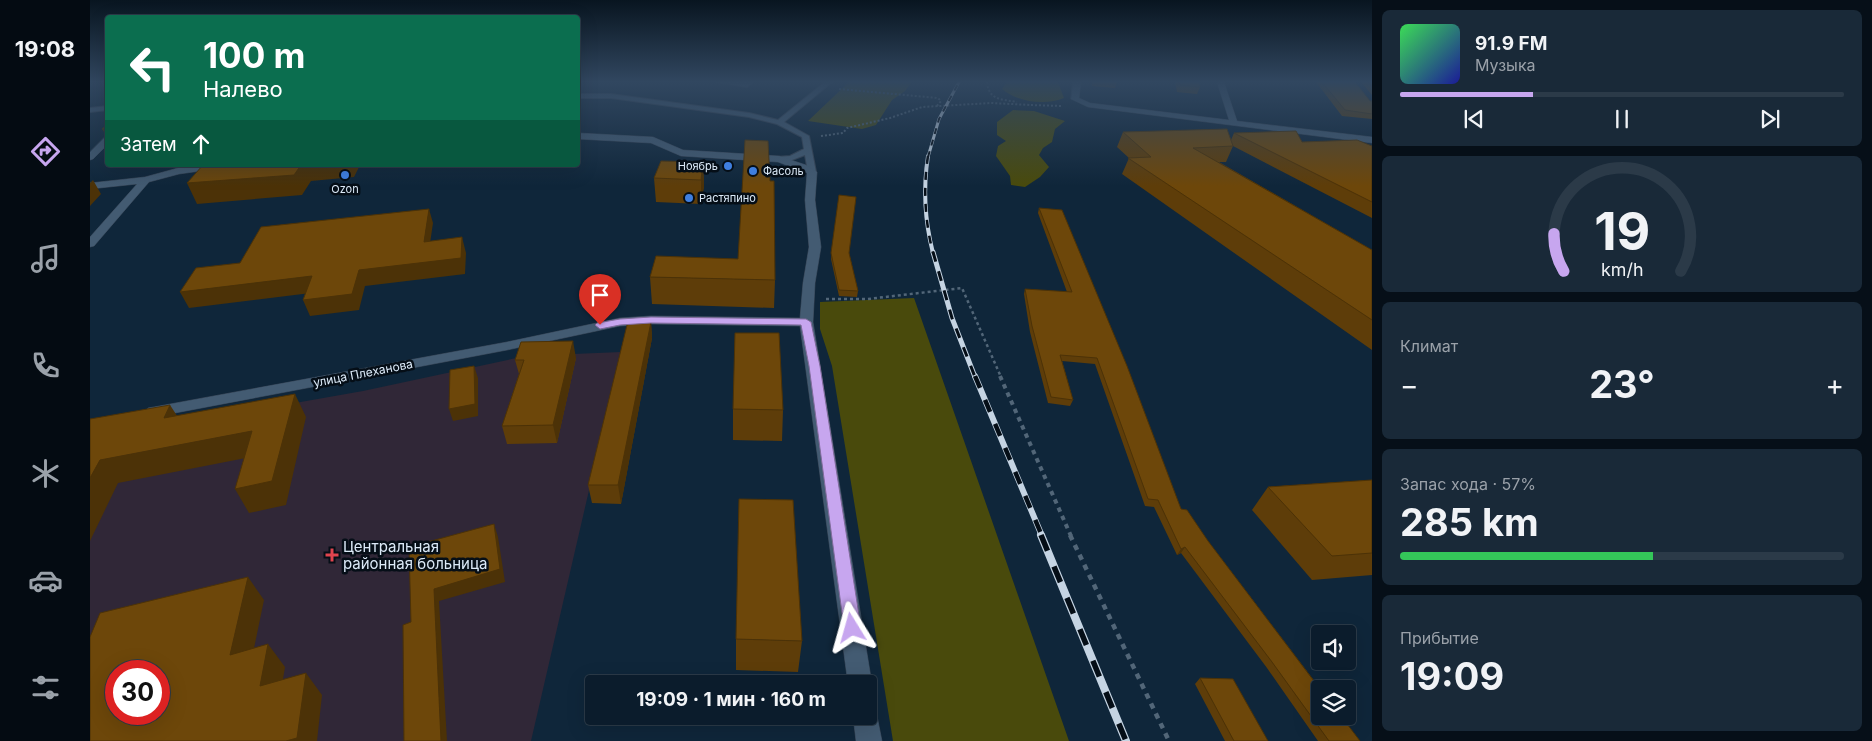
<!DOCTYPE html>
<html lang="ru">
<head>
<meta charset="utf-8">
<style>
	body { margin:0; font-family:Inter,sans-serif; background:#192938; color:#f1f3f6; height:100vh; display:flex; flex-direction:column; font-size:19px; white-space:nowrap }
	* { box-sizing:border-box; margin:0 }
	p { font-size:16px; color:#9aa1a9 }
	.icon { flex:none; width:28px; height:28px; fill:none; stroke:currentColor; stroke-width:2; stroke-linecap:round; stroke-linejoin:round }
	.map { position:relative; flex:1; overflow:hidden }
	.sheet { display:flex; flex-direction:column; gap:10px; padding:10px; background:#060f18; width:500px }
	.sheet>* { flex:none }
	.top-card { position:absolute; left:15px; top:15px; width:475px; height:152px; border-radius:5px; box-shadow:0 5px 20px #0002,0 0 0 1px #2b3a48; background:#0b6e4f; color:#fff; overflow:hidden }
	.fabs { position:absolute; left:1221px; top:625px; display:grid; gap:10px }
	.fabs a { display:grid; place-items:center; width:45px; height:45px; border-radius:5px; background:#0b1c2c; box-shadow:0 5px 20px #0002,0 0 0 1px #2b3a48; font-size:25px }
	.speed { position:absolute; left:15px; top:660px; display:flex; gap:10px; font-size:25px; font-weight:700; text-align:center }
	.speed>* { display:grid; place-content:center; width:65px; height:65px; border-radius:50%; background:#0b1c2c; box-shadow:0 5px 20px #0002,0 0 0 1px #2b3a48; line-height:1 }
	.speed .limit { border:8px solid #d22; background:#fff; color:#111 }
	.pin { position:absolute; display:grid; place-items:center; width:42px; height:42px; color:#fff; margin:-51px -21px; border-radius:50% 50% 50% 0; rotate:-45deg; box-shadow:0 0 5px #0007 }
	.pin .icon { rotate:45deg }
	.me { position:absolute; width:55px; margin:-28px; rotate:352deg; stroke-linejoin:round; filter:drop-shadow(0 0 4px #0008) }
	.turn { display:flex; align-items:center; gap:18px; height:105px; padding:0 15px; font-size:22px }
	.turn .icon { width:65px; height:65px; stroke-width:2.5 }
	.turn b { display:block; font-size:35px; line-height:42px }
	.then { display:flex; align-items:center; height:48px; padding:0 15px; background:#0003; gap:10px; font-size:19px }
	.big { font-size:38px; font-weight:700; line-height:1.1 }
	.sheet .card { flex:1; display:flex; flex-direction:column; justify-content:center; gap:8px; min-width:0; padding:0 18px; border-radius:8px; background:#192938 }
	.sheet .dial { align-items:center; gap:0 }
	.dial svg { height:130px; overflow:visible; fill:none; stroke:#2b3a48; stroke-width:7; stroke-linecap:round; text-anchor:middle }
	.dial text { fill:#f1f3f6; stroke:none }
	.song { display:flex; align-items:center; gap:15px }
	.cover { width:60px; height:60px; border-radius:8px; background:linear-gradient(135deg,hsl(130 70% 55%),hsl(240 70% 35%)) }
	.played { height:5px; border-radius:2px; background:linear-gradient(90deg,#c7a6ef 30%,#2b3a48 30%) }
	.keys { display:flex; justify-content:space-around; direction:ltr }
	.heat { display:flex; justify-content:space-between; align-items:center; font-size:28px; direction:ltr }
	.charge { height:8px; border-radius:4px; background:linear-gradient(90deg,#34c759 57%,#2b3a48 0) }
	.trip { position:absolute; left:495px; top:675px; width:292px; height:50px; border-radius:5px; background:#0b1c2c; box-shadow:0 5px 20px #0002,0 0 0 1px #2b3a48; font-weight:700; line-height:50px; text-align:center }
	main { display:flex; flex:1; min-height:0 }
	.dock { display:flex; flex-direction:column; width:90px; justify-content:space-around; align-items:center; background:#040b12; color:#9aa1a9 }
	.dock .icon { width:35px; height:35px }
	.dock .current { color:#c7a6ef }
	.dock b { font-size:22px; color:#f1f3f6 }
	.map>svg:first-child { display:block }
	.medical { fill:#302737; fill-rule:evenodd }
	.green { fill:#494a0c }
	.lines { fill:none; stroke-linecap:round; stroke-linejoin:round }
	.service-casing { stroke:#354354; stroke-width:2 }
	.minor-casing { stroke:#354354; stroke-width:1 }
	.path-far3 { stroke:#526678; stroke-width:2; stroke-dasharray:2 2; stroke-linecap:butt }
	.path-far2 { stroke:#526678; stroke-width:2.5; stroke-dasharray:3 3; stroke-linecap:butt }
	.path-far1 { stroke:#526678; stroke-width:4; stroke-dasharray:4.5 4.5; stroke-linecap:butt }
	.path { stroke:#526678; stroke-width:4.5; stroke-dasharray:5.5 5.5; stroke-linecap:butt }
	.service { fill:#435b72; fill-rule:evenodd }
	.minor { fill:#435b72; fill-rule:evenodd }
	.rail-far4-casing { stroke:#c5d4e3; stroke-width:3 }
	.rail-far3-casing { stroke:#c5d4e3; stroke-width:4 }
	.rail-far2-casing { stroke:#c5d4e3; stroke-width:5 }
	.rail-far1-casing { stroke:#c5d4e3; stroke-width:6 }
	.rail-casing { stroke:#c5d4e3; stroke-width:8 }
	.rail-far4 { stroke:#050e17; stroke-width:2; stroke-dasharray:6; stroke-linecap:butt }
	.rail-far3 { stroke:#050e17; stroke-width:2.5; stroke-dasharray:8; stroke-linecap:butt }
	.rail-far2 { stroke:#050e17; stroke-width:3; stroke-dasharray:10; stroke-linecap:butt }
	.rail-far1 { stroke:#050e17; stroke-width:4.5; stroke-dasharray:13; stroke-linecap:butt }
	.rail { stroke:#050e17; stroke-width:5.5; stroke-dasharray:17; stroke-linecap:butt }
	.wall { fill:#5e3d09 }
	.shaded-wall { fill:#4c3207 }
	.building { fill:#6d470a; stroke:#4c3207; fill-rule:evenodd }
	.route { fill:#c7a6ef; stroke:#816c9b }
	.shop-dot { fill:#3f7fe0; stroke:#050e17; stroke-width:2 }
	.health-dot { fill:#e0444e; stroke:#050e17; stroke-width:2 }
	.labels { text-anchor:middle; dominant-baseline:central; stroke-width:5; stroke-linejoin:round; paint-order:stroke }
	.far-poi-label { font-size:11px; fill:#dceaf8; stroke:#050e17; text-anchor:start }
	.street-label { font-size:12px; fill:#dceaf8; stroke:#050e17 }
	.near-poi-label { font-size:15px; fill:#dceaf8; stroke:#050e17; text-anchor:start }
</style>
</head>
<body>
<main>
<nav class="dock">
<b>19:08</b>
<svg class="icon current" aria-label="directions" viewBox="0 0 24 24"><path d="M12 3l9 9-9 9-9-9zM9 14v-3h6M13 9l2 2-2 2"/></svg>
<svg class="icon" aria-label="music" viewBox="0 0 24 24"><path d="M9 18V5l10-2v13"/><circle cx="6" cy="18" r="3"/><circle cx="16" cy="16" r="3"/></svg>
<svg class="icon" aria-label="phone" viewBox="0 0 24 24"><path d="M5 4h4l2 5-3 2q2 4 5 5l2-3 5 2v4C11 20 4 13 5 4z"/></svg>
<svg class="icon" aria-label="climate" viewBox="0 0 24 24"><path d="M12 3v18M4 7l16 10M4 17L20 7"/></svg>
<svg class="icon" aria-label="car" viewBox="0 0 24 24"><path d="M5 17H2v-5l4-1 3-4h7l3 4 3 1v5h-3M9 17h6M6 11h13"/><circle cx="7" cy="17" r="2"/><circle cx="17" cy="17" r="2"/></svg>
<svg class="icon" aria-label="filters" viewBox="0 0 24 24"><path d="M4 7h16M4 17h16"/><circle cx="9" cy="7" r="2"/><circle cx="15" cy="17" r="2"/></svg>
</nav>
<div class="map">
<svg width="1282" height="741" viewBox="0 0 1282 741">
	<rect width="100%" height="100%" fill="#0f263a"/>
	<path class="medical" d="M531,352l-90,389h-441v-302l273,-48 163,-35zM26,671h43v43h-43z"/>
	<path class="green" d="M759,82h63l-7,9 -13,9 -16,25 -14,4 -54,-8z
		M917,82h51l6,16c-18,8 -47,4 -62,-9z
		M923,110l21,1 31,10 -10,8 -3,13 -9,6 -4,7 10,12 -9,10 -15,10 -14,-2 -1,-9 -14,-20 2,-10 8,-5 -9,-6v-13z
		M824,298l155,443h-176l-61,-375 -12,-37v-27z"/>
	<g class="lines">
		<g class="service-casing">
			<path id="service" d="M627,82h36l-6,5z
				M735,82h7l-48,40 25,14 7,36 -4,2 -4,-2 -3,-17 -13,5 -16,1v-4l14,-1 14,-7 -2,-12 -25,-13 -28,-7 -138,-19h-33v-4h33l138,19 29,7z
				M18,106v4l-18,2v-4z"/>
		</g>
		<g class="minor-casing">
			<path id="minor" d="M983,82h8l-2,16 11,5 139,17 -12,-38h7l13,39 135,16v6l-284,-36 -17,-8z
				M488,133l75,4 30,13 96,6 27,9 11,7 -2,28 6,47 -6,36 -2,39 59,362 -3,7v-7h-21l-48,-358 -149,-2 -31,2 -113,24 -353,67 -6,-1 -2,-4 2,-4 6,-1 353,-65 113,-24 31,-2 149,2 3,-35 6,-36 -4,-47 2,-27 -29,-11 -97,-6 -30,-13 -73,-4z
				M15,137h3v7l-15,15 -3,1v-8z
				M111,165h26l-5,3 -43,6 -30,8 -55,64 -4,1v-10l47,-53 -47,5v-6l55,-6 33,-9z
				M779,705l5,2 3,9 5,25h-26l-3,-25h16z"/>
		</g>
		<path class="path-far3" d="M897,82c2,19 15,17 30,20
			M749,89l99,9 3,3 -5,6
			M941,105l31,1
			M731,136l22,-3 4,-5 43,-10 32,-11 69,-4 40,2"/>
		<path class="path-far2" d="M736,299h42l94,-11 39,89"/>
		<path class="path-far1" d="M910,376l71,160"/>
		<path class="path" d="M980,535l99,206"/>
		<use href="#service" class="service"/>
		<use href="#minor" class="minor"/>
		<g class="rail-far4-casing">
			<path id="rail-far4" d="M838,157l11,-38 20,-37"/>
		</g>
		<g class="rail-far3-casing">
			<path id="rail-far3" d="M838,156c-5,32 -3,66 5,97"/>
		</g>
		<g class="rail-far2-casing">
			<path id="rail-far2" d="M843,252l19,66 23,59"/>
		</g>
		<g class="rail-far1-casing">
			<path id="rail-far1" d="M885,376l67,160"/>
		</g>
		<g class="rail-casing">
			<path id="rail" d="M951,535l85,206"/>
		</g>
		<use href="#rail-far4" class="rail-far4"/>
		<use href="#rail-far3" class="rail-far3"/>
		<use href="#rail-far2" class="rail-far2"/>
		<use href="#rail-far1" class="rail-far1"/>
		<use href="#rail" class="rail"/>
	</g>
	<path class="wall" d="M1002,82h25l-2,6 -23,-2z
		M1085,82h24l1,5 -3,7 -20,-2z
		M1226,82h39l15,19h2v18l-30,-3z
		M1271,82h11v13z
		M1033,132l108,8 3,-7 68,9 70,4v72l-139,-72 -7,16h-7l153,88v100l-250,-176 7,-16 -12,-11z
		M613,162l1,24 -3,18 -45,-2 -2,-24z
		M749,195l10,58 9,38 -1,6 -18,-1 -8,-37z
		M949,208l142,301 27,32 152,200h-42l-51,-73 -86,-115 -4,2 -23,-48 -9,-1 -50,-142 -33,-3 11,39 -3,6 -22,-3 -18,-71 -6,-38 1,-5 42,3 -29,-79z
		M560,277l125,3 -1,28 -122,-4z
		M561,322l1,16 -31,166 -29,-1 -4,-18z
		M486,358l-19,85 -50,1 -5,-18 17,-52 -4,-14z
		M643,409l50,1 -1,31 -49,-1z
		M1282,480v95l-60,5 -60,-70 16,-23z
		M646,639l66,2 -4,31 -62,-2z
		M1110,678l68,63h-43l-30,-57z"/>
	<path class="shaded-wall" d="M18,128v10l-6,-9z
		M613,162l1,24 -3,18v-24z
		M211,165h59l-6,12 -43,4 -9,14 -105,9 -10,-21z
		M3,180l8,14 -11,12v-23z
		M339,209l4,14 -5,34 -4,-15z
		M372,237l4,16 -1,21 -100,12 -6,24 -49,6 -7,-16 56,-30z
		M222,276l7,16 -130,16 -9,-16z
		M561,322l1,16 -31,166 -3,-19z
		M483,341l3,17 -19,85 -4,-18z
		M384,366l4,12v38l-25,5 -4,-12z
		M205,394l11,23 -20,88 -37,8 -14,-24z
		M80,405l15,23 -21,-10z
		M162,431l14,23 -148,29 -28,58v-63l10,-18z
		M404,524l4,13 7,45 -66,19 8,140h-6l-7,-152z
		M1095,547l-4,6 -4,2 4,-6z
		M158,577l16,23 -16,77 -18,-22z
		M178,644l17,23 -7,42 -18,-23z
		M216,673l16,22 -5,46h-31z"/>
	<path class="building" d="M1089,82h20l1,5 -20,-2z
		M1232,82h33l15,19h2v13l-27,-4z
		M1278,82h4v5z
		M18,124v4l-6,1z
		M1137,129l6,17 -40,2 179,102v70l-244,-162 23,-1 -28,-25z
		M1206,131l6,11 55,-2 15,6v56l-138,-69z
		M655,140l23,1 2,40h4l1,99 -125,-3 6,-21 82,3z
		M571,161l42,1 -2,18 -47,-2z
		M113,165h98l-7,10 -107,8z
		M749,195l17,2 -7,56 9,38 -19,-1 -8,-37z
		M949,208l23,2 65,156 54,143 6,1 21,31 112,148v27h21l19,25h-31l-57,-79 -87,-115 -4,2 -23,-49 -10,-1 -51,-141 -37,-3 13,45 -22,-3 -19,-71 -7,-37 47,3z
		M339,209l-5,33 38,-5 -1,21 -102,12 -7,24 -49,6 9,-24 -132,16 16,-24 44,-5 21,-36z
		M538,321l23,1 -33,163h-30z
		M645,333h44l4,77 -50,-1z
		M483,341l-20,84 -51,1 22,-66h-9l6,-18z
		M384,366l1,38 -26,5 1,-39z
		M205,394l-23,87 -37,8 17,-58 -152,29 -10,18v-59l80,-14 -6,13z
		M1282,480v73l-40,3 -64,-69z
		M649,499l54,1 9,141 -66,-2z
		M404,524l6,45 -66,20 7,152h-37l-1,-116 8,-3 -2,-75z
		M158,577l-18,78 38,-11 -8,42 46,-13 -9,65 -11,3h-196v-104l10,-24zM26,671h43v43h-43z
		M1110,678l33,1 35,62h-34z"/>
	<linearGradient id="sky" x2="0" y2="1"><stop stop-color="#081520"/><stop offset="0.44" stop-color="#314760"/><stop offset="1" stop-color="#314760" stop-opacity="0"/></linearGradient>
	<rect width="1282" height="186" fill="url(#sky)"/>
	<path class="route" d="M561,317l155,2 5,3 9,44 41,262 -3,5 -6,2 -6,-2 -2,-5 -35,-262 -8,-41 -150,-2 -31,2 -20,4 -5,-4 2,-2 23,-4z"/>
	<g class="shop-dot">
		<circle cx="638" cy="166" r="5"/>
		<circle cx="663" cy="171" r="5"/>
		<circle cx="255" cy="175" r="5"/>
		<circle cx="599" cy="198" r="5"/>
	</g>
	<path class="health-dot" d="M239.5 547.5h5v5h5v5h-5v5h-5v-5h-5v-5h5z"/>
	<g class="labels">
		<g class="far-poi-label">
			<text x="628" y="166" text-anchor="end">Ноябрь</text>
			<text x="673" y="171">Фасоль</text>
			<text x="255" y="189" text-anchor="middle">Ozon</text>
			<text x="609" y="198">Растяпино</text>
		</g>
		<g class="street-label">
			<text transform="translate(273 373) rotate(-11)">улица Плеханова</text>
		</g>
		<g class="near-poi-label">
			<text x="253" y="546">Центральная<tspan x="253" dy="17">районная больница</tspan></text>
		</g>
	</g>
</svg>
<div class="fabs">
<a><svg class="icon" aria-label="sound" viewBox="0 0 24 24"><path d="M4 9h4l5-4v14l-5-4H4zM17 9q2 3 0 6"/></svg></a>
<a><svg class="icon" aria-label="layers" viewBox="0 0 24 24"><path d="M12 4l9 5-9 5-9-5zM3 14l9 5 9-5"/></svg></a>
</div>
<div class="speed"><div class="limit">30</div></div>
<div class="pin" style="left:510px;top:325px;background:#d93025"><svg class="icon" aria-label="arrive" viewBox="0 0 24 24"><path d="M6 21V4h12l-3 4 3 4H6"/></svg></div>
<svg class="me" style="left:762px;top:628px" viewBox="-20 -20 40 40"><path d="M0-17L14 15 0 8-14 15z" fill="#c7a6ef" stroke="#fff" stroke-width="4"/></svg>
<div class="trip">19:09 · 1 мин · 160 m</div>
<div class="top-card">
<div class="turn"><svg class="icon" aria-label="left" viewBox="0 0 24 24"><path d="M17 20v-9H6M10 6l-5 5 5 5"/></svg><div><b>100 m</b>Налево</div></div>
<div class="then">Затем<svg class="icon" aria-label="ahead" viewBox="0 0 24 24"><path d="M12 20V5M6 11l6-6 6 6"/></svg></div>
</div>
</div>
<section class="sheet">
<div class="card">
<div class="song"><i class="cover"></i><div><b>91.9 FM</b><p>Музыка</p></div></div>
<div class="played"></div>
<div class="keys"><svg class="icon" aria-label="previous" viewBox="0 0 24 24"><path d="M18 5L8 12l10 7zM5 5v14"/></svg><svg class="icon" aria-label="pause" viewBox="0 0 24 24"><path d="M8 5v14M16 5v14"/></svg><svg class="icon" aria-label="next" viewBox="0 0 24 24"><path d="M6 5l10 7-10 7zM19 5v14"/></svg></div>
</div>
<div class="card dial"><svg viewBox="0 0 100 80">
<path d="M14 69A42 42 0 1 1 86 69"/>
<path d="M14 69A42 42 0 0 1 8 46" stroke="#c7a6ef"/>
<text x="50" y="56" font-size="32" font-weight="700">19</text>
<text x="50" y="72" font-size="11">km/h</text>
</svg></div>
<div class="card"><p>Климат</p>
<div class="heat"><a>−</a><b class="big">23°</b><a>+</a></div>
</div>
<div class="card"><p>Запас хода · 57%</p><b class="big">285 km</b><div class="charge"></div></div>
<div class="card"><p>Прибытие</p><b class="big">19:09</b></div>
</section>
</main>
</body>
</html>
